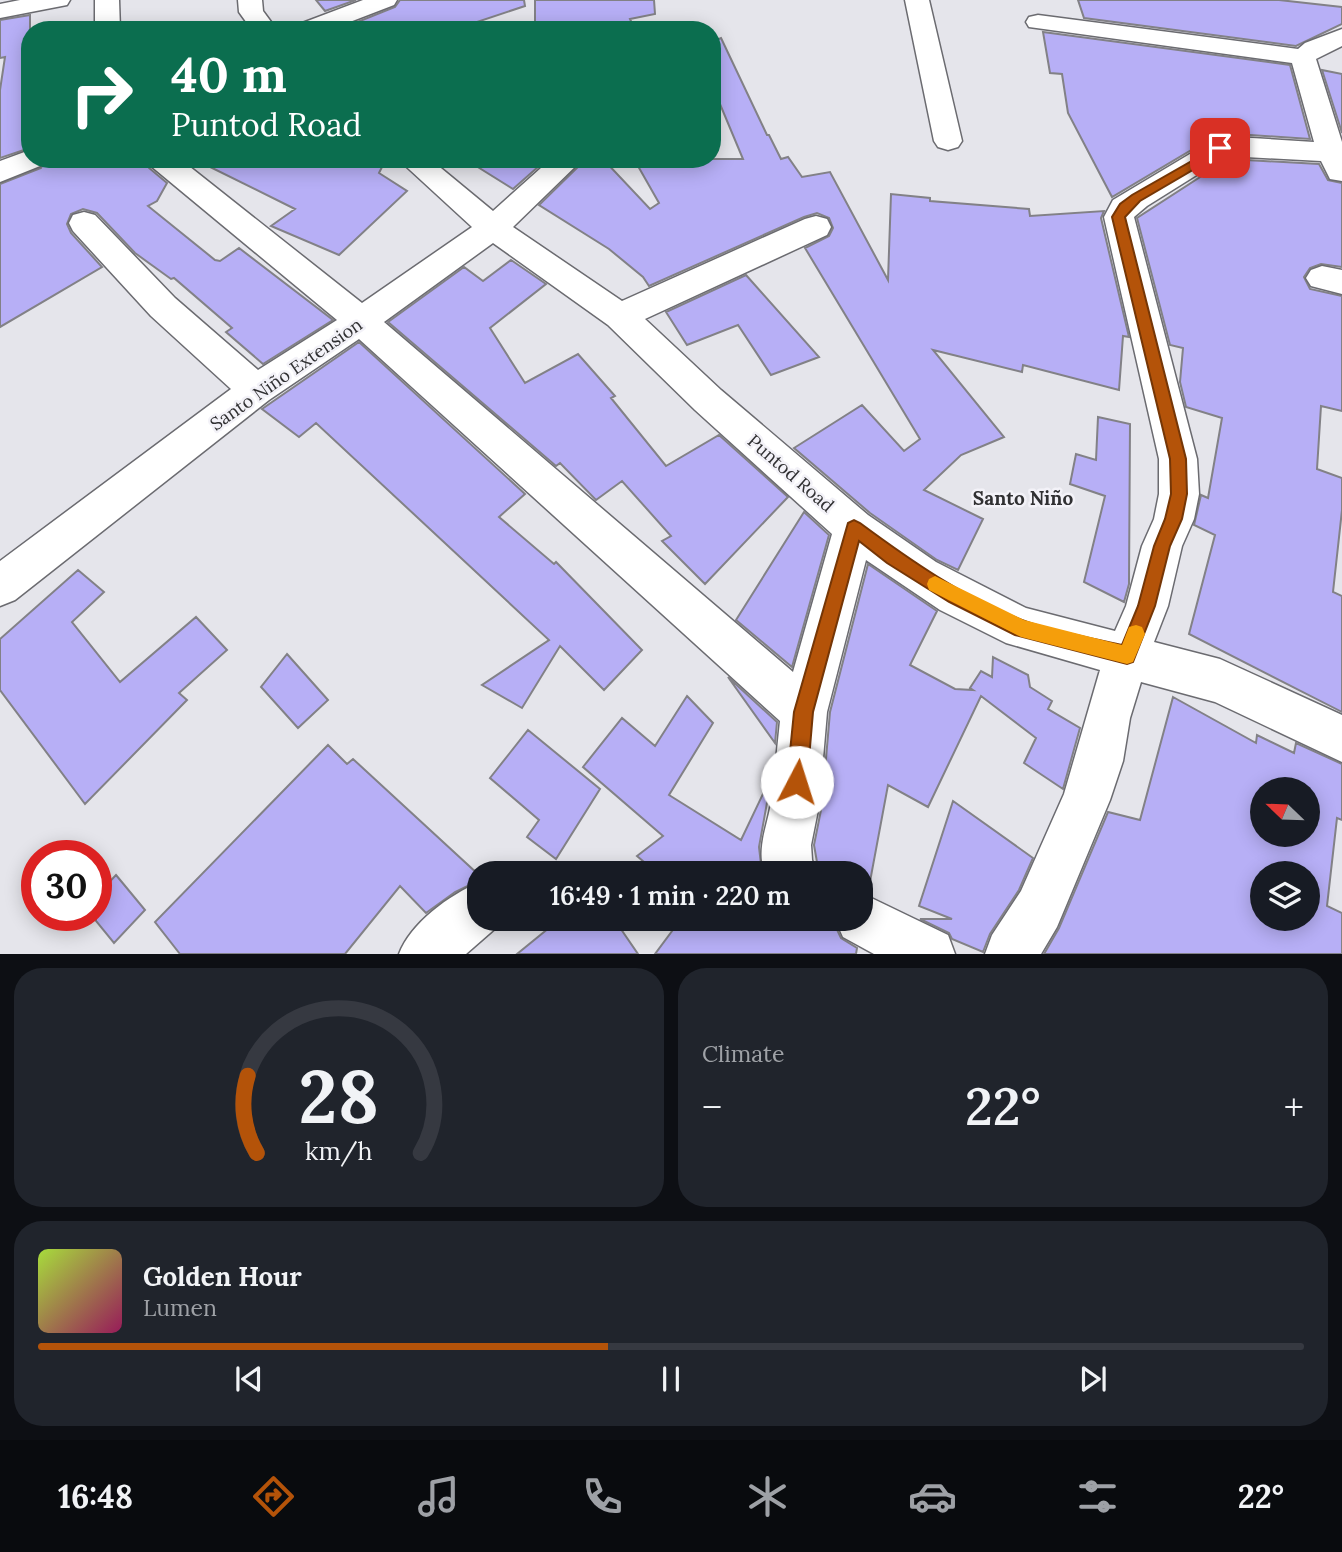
<!DOCTYPE html>
<html lang="en">
<head>
<meta charset="utf-8">
<style>
	body { margin:0; font-family:Lora,serif; background:#20242c; color:#f1f3f6; height:100vh; display:flex; flex-direction:column; font-size:26px; white-space:nowrap }
	* { box-sizing:border-box; margin:0 }
	p { font-size:23px; color:#9ea1a6 }
	.icon { flex:none; width:38px; height:38px; fill:none; stroke:currentColor; stroke-width:2; stroke-linecap:round; stroke-linejoin:round }
	.map { position:relative; height:954px; overflow:hidden }
	.sheet { display:flex; flex-direction:column; gap:14px; padding:14px; background:#0d0f14; flex:1 }
	.sheet>* { flex:none }
	.guide { position:absolute; left:21px; top:21px; width:700px; height:147px; border-radius:28px; box-shadow:0 4px 18px #0003; background:#0b6e4f; color:#fff; overflow:hidden }
	.needle { width:46px; rotate:293deg }
	.buttons { position:absolute; left:1250px; top:777px; display:grid; gap:14px }
	.buttons a { display:grid; place-items:center; width:70px; height:70px; border-radius:50%; background:#171b24; box-shadow:0 4px 18px #0003; font-size:35px }
	.speed { position:absolute; left:21px; top:840px; display:flex; gap:14px; font-size:35px; font-weight:700; text-align:center }
	.speed>* { display:grid; place-content:center; width:91px; height:91px; border-radius:50%; background:#171b24; box-shadow:0 4px 18px #0003; line-height:1 }
	.speed .limit { border:10px solid #d22; background:#fff; color:#111 }
	.pin { position:absolute; display:grid; place-items:center; width:60px; height:60px; color:#fff; margin:-30px; border-radius:14px; box-shadow:0 4px 10px #0006 }
	.me { position:absolute; width:77px; margin:-38px; rotate:5deg; stroke-linejoin:round; filter:drop-shadow(0 0 5px #0008) }
	.turn { display:flex; align-items:center; gap:24px; height:147px; padding:0 35px; font-size:32px }
	.turn .icon { width:91px; height:91px; stroke-width:2.5 }
	.turn b { display:block; font-size:49px; line-height:60px }
	.big { font-size:52px; font-weight:600; line-height:1.1 }
	.sheet .card { flex:1; display:flex; flex-direction:column; justify-content:center; gap:10px; min-width:0; padding:0 24px; border-radius:28px; background:#20242c }
	.sheet .dial { align-items:center; gap:0 }
	.dial svg { height:182px; overflow:visible; fill:none; stroke:#363941; stroke-width:7; stroke-linecap:round; text-anchor:middle }
	.dial text { fill:#f1f3f6; stroke:none }
	.song { display:flex; align-items:center; gap:21px }
	.cover { width:84px; height:84px; border-radius:10px; background:linear-gradient(135deg,hsl(80 70% 55%),hsl(330 70% 35%)) }
	.played { height:7px; border-radius:4px; background:linear-gradient(90deg,#b45309 45%,#363941 45%) }
	.keys { display:flex; justify-content:space-around; direction:ltr }
	.heat { display:flex; justify-content:space-between; align-items:center; font-size:38px; direction:ltr }
	.sheet .tiles { flex:1; display:grid; gap:14px; grid-template-columns:1fr 1fr }
	.card:last-child { grid-column:span 2 }
	.trip { position:absolute; left:467px; top:861px; width:406px; height:70px; border-radius:28px; background:#171b24; box-shadow:0 4px 18px #0003; font-weight:600; line-height:70px; text-align:center }
	.tabs { display:flex; height:112px; justify-content:space-around; align-items:center; background:#090b0e; color:#9ea1a6 }
	.tabs .icon { width:49px; height:49px }
	.tabs .active { color:#b45309 }
	.tabs b { font-size:32px; color:#f1f3f6 }
	.map>svg:first-child { display:block }
	.building { fill:#b7aff6; stroke:#828186; stroke-width:2; fill-rule:evenodd }
	.lines { fill:none; stroke-linecap:round; stroke-linejoin:round }
	.street-casing { stroke:#6b6b70; stroke-width:3 }
	.street { fill:#fff; fill-rule:evenodd }
	.route { fill:#b45309; stroke:#753606; stroke-width:2 }
	.slow { fill:#f59e0b }
	.labels { text-anchor:middle; dominant-baseline:central; stroke-width:5; stroke-linejoin:round; paint-order:stroke }
	.street-label { font-size:18px; fill:#303032; stroke:#f3f2f8 }
	.neighbourhood-label { font-size:19px; font-weight:bold; fill:#303032; stroke:#f3f2f8 }
</style>
</head>
<body>
<div class="map">
<svg width="1342" height="954" viewBox="0 0 1342 954">
	<rect width="100%" height="100%" fill="#e5e5eb"/>
	<path class="building" d="M316,0h40l-31,11z
		M400,0h124l1,6 -72,24 -113,-1 55,-22z
		M535,0h119l1,14 -25,5 5,11 -100,-1z
		M1078,0h201l63,7v17l-46,22 -212,-28z
		M30,15v133l-30,10v-68l5,-33 -5,1v-38z
		M1043,32l247,33 20,74 -74,-5 -26,5 -98,58 -44,-84 -6,-39 -12,-1z
		M721,38l46,97h2l12,24 7,-2 14,20 28,-5 58,108 3,-86 39,4v3l99,8 1,7 74,-5 -3,7 28,119 -6,-1 -4,54 -96,-25 -1,7 -89,-22 71,87 -43,18 -37,35 59,29 -25,51 -21,-10 -67,-47 -76,-65 68,-43 42,46 16,-12 -115,-191 24,-12 4,-8 -4,-10 -12,-5 -13,4 -155,69 -6,-9 -34,-28 -70,-44 47,-46h17l47,50 9,-6 -25,-44h109l-31,-74v-43z
		M1322,70l20,4v59z
		M46,159h99l4,9 18,15 -10,18 -9,5 67,54 5,1 19,-13 94,72 -70,44 -37,-32 6,-4 -58,-50 -3,1 -36,-26 -38,-40 -14,-4 -12,5 -4,10 4,9 31,34 -102,60v-143l41,-16z
		M194,159h192l-7,14 28,18 -68,64 -68,-29 24,-17z
		M465,159h82l-34,30z
		M1228,159l91,5 9,16 14,3v84l-21,-3 -11,4 -6,9 6,12 32,7v115l-21,-5 -4,63 25,9v32l-9,82 9,4v116l-153,-78 26,-99 -21,-10 7,-30 7,3 14,-80 -36,-11 -6,-25 3,-34 -13,-3 -33,-127z
		M511,260l35,24 -56,44 35,55 53,-29 37,42 -4,2 55,68 53,-31 69,62 -83,87 -43,-43 9,-5 -49,-55 -26,19 -36,-37 -4,3 -168,-144 76,-55 19,14z
		M746,275l73,82 -48,18 -33,-50 -51,20 -21,-33z
		M359,342l166,152 -26,23 55,47 2,-2 86,88 -38,40 -44,-44 -38,62 -40,-23 67,-45 -233,-217 -17,14 -37,-28z
		M1098,417l32,7 -1,160 -5,18 -40,-20 21,-86 -35,-12 6,-30 20,6z
		M804,512l25,23 -37,132 -56,-47z
		M868,564l69,47 -27,54 45,24 18,1 -3,-2 11,-17 11,6 1,-20 35,18 2,12 22,14 -4,8 32,19 -17,61 -39,-26 12,-25 -55,-42 -53,111 -40,-22 -19,102 -8,-3v-11h-28l-15,-5 -4,-23 8,-40 8,-93z
		M78,570l26,22 -32,30 48,60 76,-65 31,33 -48,43 8,7 -102,104 -85,-114v-51z
		M287,654l41,46 -30,28 -37,-41z
		M728,677l49,45 -2,21z
		M687,696l26,27 -44,72 72,45 31,-65 -13,72 3,26h-105l-20,-17 26,-20 -80,-69 39,-49 33,28z
		M1173,697l83,46 1,-8 37,18 2,-10 46,21v56l-5,-2 -10,88 15,7v41h-298l15,-26 49,-116 32,8zM1262,789h45v46h-45zM1262,873h45v46h-45z
		M528,730l72,59 -44,70 -29,-22 12,-17 -49,-42z
		M328,745l19,19 6,-5 127,117v4l-25,12 -29,21 -26,-27 -55,68h-165l-25,-32z
		M953,801l80,57 -14,32 -29,44 -7,18 -31,-13 -3,-6 -29,-14h32l-33,-13z
		M116,875l29,35 -31,33 -18,-22v-25z
		M560,919h54l24,35h-121z
		M681,919h151l9,19 16,10 -1,6h-201z"/>
	<g class="lines">
		<g class="street-casing">
			<path id="street" d="M20,0h50l-3,5 -67,13v-14z
				M95,0h24l1,30h-25z
				M238,0h24l1,11 14,19h-25l-13,-18z
				M363,0h34l-3,5 -65,25h-35l3,-5z
				M905,0h24l33,141 -4,6 -10,3 -10,-3 -4,-6z
				M1038,15l260,34 7,-6 37,-14v17l-26,13 26,83v39l-12,-2 -9,-18 -94,-5 -80,50 -13,11 63,242 2,35 -5,25 -12,27 -14,60 -14,36 66,17 122,56v47l-127,-60 -74,-20 -11,36 -7,43 -13,39 -53,127 -16,27h-56l7,-19 29,-44 43,-97 36,-124 -94,-27 -66,-33 -74,-50 -39,152 -8,93 -8,40 1,15 5,13h-52c-9,-23 2,-46 6,-70 4,-27 6,-55 9,-82l-421,-382 -90,61 -254,200 -15,6v-45l231,-172 -80,-73 -78,-85 -4,-8 4,-8 11,-3 11,3 80,83 83,72 79,-50 -186,-154 -4,-7h33l182,144 110,-76 -74,-68h32l63,52 58,-52h32l-70,68 109,74 183,-82 11,-3 11,3 4,8 -4,8 -182,84 76,71 147,125 68,47 90,46 89,23 11,-25 16,-60 12,-27 5,-25v-35l-55,-242 9,-17 97,-58 26,-5 78,5 -22,-79 -263,-36 -3,-5 3,-5zM493,243l115,82 87,85 137,124 -39,138 -409,-350z
				M30,150v9h14l-4,7 -40,16v-21z
				M1322,266l20,4v24l-31,-8 -5,-8 5,-8z
				M480,882v37h21l-3,7 -32,28h-67c12,-31 50,-59 81,-72z
				M861,893l87,42 7,19h-81l-31,-17 -8,-18h26z"/>
		</g>
		<use href="#street" class="street"/>
	</g>
	<path class="route" d="M1220,145l6,3 -1,3 -85,50 -15,16 61,242 1,35 -5,25 -12,27 -15,60 -22,56 -6,2 -112,-29 -66,-33 -62,-39 -28,-22 -46,171 -6,70 -3,7 -7,2 -7,-2 -3,-7 7,-70 54,-189 6,-3 6,3c50,37 103,74 162,97 31,12 67,17 100,25l16,-39 16,-60 11,-27 6,-25 -1,-35 -58,-242 8,-13 12,-9z"/>
	<path class="slow" d="M935,576l89,44 98,25 7,-18 7,-2 6,2 3,7 -12,28 -6,2 -106,-27 -92,-47 -2,-6 2,-5z"/>
	<g class="labels">
		<g class="street-label">
			<text transform="translate(286 374) rotate(-35)">Santo Niño Extension</text>
			<text transform="translate(791 473) rotate(41)">Puntod Road</text>
		</g>
		<g class="neighbourhood-label">
			<text x="1023" y="498">Santo Niño</text>
		</g>
	</g>
</svg>
<div class="buttons">
<a><svg class="needle" viewBox="-14 -14 28 28"><path d="M0-13l5 13h-10z" fill="#e53935"/><path d="M0 13l5-13h-10z" fill="#9ea1a6"/></svg></a>
<a><svg class="icon" aria-label="layers" viewBox="0 0 24 24"><path d="M12 4l9 5-9 5-9-5zM3 14l9 5 9-5"/></svg></a>
</div>
<div class="speed"><div class="limit">30</div></div>
<div class="pin" style="left:1220px;top:148px;background:#d93025"><svg class="icon" aria-label="arrive" viewBox="0 0 24 24"><path d="M6 21V4h12l-3 4 3 4H6"/></svg></div>
<svg class="me" style="left:797px;top:782px" viewBox="-20 -20 40 40"><circle r="19" fill="#fff"/><path d="M0-13L10 11 0 6-10 11z" fill="#b45309"/></svg>
<div class="trip">16:49 · 1 min · 220 m</div>
<div class="guide">
<div class="turn"><svg class="icon" aria-label="right" viewBox="0 0 24 24"><path d="M7 20v-9h11M14 6l5 5-5 5"/></svg><div><b>40 m</b>Puntod Road</div></div>
</div>
</div>
<section class="sheet">
<div class="tiles">
<div class="card dial"><svg viewBox="0 0 100 80">
<path d="M14 69A42 42 0 1 1 86 69"/>
<path d="M14 69A42 42 0 0 1 10 35" stroke="#b45309"/>
<text x="50" y="56" font-size="32" font-weight="700">28</text>
<text x="50" y="72" font-size="11">km/h</text>
</svg></div>
<div class="card"><p>Climate</p>
<div class="heat"><a>−</a><b class="big">22°</b><a>+</a></div>
</div>
<div class="card">
<div class="song"><i class="cover"></i><div><b>Golden Hour</b><p>Lumen</p></div></div>
<div class="played"></div>
<div class="keys"><svg class="icon" aria-label="previous" viewBox="0 0 24 24"><path d="M18 5L8 12l10 7zM5 5v14"/></svg><svg class="icon" aria-label="pause" viewBox="0 0 24 24"><path d="M8 5v14M16 5v14"/></svg><svg class="icon" aria-label="next" viewBox="0 0 24 24"><path d="M6 5l10 7-10 7zM19 5v14"/></svg></div>
</div>
</div>
</section>
<nav class="tabs">
<b>16:48</b>
<svg class="icon active" aria-label="directions" viewBox="0 0 24 24"><path d="M12 3l9 9-9 9-9-9zM9 14v-3h6M13 9l2 2-2 2"/></svg>
<svg class="icon" aria-label="music" viewBox="0 0 24 24"><path d="M9 18V5l10-2v13"/><circle cx="6" cy="18" r="3"/><circle cx="16" cy="16" r="3"/></svg>
<svg class="icon" aria-label="phone" viewBox="0 0 24 24"><path d="M5 4h4l2 5-3 2q2 4 5 5l2-3 5 2v4C11 20 4 13 5 4z"/></svg>
<svg class="icon" aria-label="climate" viewBox="0 0 24 24"><path d="M12 3v18M4 7l16 10M4 17L20 7"/></svg>
<svg class="icon" aria-label="car" viewBox="0 0 24 24"><path d="M5 17H2v-5l4-1 3-4h7l3 4 3 1v5h-3M9 17h6M6 11h13"/><circle cx="7" cy="17" r="2"/><circle cx="17" cy="17" r="2"/></svg>
<svg class="icon" aria-label="filters" viewBox="0 0 24 24"><path d="M4 7h16M4 17h16"/><circle cx="9" cy="7" r="2"/><circle cx="15" cy="17" r="2"/></svg>
<b>22°</b>
</nav>
</body>
</html>
